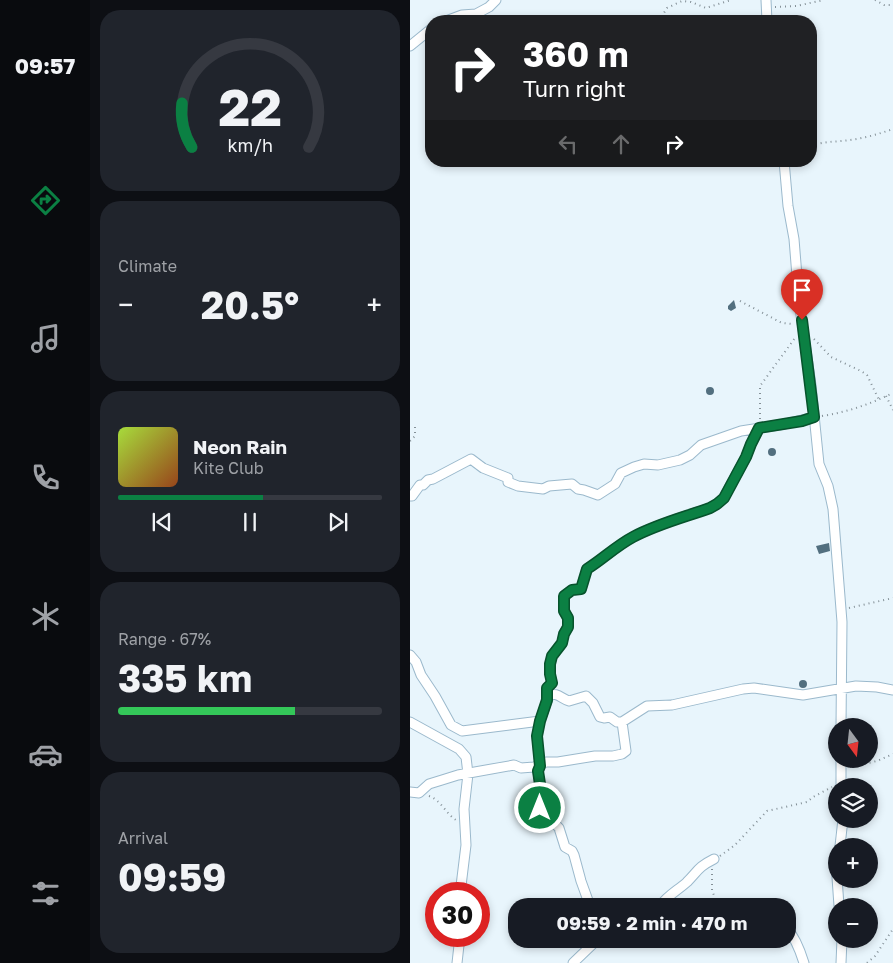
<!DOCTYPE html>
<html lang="en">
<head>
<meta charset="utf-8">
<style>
	body { margin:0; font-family:"Golos Text",sans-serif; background:#20242c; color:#f1f3f6; height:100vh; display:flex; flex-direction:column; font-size:19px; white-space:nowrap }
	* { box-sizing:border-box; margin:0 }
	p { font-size:16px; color:#9ea1a6 }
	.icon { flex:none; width:28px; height:28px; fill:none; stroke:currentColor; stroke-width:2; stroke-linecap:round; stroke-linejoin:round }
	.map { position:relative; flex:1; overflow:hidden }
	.panel { display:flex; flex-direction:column; gap:10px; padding:10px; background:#0d0f14; width:320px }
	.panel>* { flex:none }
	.hud { position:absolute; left:15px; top:15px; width:392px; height:152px; border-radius:20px; box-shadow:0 2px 8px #0003; background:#202124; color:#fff; overflow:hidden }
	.needle { width:32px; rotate:165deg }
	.tools { position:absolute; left:418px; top:718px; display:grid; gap:10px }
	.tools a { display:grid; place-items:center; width:50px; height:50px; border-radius:50%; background:#171b24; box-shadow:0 2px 8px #0003; font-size:25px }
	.speed { position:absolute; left:15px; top:882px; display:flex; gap:10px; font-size:25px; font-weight:700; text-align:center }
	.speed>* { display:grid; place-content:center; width:65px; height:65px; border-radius:50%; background:#171b24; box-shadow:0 2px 8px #0003; line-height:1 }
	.speed .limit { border:8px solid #d22; background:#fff; color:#111 }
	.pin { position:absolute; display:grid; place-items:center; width:42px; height:42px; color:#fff; margin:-51px -21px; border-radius:50% 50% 50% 0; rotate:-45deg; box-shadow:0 0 5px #0007 }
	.pin .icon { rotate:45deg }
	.me { position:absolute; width:55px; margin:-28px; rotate:0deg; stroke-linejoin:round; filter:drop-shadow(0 0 4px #0008) }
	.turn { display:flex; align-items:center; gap:18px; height:105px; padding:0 15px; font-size:22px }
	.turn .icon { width:65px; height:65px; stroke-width:2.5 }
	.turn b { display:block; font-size:35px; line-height:42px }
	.lanes { display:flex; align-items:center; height:48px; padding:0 15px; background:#0003; justify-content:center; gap:25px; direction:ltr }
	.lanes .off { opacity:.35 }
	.big { font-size:38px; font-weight:700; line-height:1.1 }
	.panel .tile { flex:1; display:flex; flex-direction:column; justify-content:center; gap:8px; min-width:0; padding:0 18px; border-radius:20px; background:#20242c }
	.panel .dial { align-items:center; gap:0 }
	.dial svg { height:130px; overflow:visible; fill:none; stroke:#363941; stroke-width:7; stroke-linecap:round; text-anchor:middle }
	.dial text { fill:#f1f3f6; stroke:none }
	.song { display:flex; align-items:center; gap:15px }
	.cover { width:60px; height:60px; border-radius:8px; background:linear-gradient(135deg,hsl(80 70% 55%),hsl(20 70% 35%)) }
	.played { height:5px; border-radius:2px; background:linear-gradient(90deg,#0b8043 55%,#363941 55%) }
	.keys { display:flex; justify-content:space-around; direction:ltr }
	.heat { display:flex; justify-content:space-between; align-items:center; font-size:28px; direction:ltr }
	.charge { height:8px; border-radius:4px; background:linear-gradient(90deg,#34c759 67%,#363941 0) }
	.trip { position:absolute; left:98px; top:898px; width:288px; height:50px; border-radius:20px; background:#171b24; box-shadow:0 2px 8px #0003; font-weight:700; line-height:50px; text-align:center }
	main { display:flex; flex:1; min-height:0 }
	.dock { display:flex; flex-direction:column; width:90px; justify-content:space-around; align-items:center; background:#090b0e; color:#9ea1a6 }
	.dock .icon { width:35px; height:35px }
	.dock .selected { color:#0b8043 }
	.dock b { font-size:22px; color:#f1f3f6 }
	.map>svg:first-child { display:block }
	.building { fill:#526f7f }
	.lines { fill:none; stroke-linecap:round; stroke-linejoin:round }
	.minor-casing { stroke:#9bb9cc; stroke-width:11 }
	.path { stroke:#849097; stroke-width:2; stroke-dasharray:1 4; stroke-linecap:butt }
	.minor { stroke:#fff; stroke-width:9 }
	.route-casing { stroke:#07532c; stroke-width:12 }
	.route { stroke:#0b8043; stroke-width:9 }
</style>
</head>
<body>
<main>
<nav class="dock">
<b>09:57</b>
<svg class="icon selected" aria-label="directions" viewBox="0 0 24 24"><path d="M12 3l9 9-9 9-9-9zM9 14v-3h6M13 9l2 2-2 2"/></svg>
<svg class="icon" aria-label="music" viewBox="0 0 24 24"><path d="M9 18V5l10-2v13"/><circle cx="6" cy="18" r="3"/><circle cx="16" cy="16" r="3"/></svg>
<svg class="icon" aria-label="phone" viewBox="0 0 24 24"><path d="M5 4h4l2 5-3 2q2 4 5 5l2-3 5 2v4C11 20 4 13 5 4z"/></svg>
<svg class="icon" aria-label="climate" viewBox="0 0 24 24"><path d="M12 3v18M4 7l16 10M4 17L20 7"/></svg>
<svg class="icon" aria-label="car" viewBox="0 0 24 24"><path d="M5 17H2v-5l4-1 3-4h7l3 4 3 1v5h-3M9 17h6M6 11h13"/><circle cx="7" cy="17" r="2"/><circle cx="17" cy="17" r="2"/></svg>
<svg class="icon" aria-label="filters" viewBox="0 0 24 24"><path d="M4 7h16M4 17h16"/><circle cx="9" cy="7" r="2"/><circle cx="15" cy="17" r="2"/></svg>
</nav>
<section class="panel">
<div class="tile dial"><svg viewBox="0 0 100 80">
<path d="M14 69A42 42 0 1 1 86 69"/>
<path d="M14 69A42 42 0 0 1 8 42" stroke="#0b8043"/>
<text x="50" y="56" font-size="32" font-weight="700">22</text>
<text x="50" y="72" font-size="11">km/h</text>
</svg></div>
<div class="tile"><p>Climate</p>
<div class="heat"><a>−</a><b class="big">20.5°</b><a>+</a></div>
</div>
<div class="tile">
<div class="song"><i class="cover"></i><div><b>Neon Rain</b><p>Kite Club</p></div></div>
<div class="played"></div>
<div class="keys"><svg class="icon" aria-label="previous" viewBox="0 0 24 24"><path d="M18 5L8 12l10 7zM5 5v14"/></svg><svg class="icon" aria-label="pause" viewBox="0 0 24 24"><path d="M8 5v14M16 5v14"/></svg><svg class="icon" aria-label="next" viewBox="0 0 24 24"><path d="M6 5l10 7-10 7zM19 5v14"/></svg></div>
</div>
<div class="tile"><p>Range · 67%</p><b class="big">335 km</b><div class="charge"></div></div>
<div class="tile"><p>Arrival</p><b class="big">09:59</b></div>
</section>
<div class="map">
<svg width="483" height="963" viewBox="0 0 483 963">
	<rect width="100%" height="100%" fill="#e8f5fc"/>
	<path class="building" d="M324,300l2,8 -5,3 -3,-2v-3z
		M296 391a4 4 0 1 1 8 0a4 4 0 1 1-8 0Z
		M358 452a4 4 0 1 1 8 0a4 4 0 1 1-8 0Z
		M419,543l1,8 -11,3 -3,-8z
		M389 684a4 4 0 1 1 8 0a4 4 0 1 1-8 0Z"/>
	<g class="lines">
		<g class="minor-casing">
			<path id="minor" d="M356,0l1,21
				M36,21l16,-6 14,-1 13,-7 7,-7
				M0,46l21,-17
				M374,161l4,45 6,33 5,62 12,84 8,79 9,22 5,23 9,113 -1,104
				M0,496h2l8,-11h3l5,-5 5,-1 38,-20 12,9 25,10v4l10,4 25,3 6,-3 23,-2 6,5 6,1 14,5 17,-11 6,-11 13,-6 10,-3 14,1 22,-5 10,-5 11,-10 40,-14 44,-7 29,-7
				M0,655l6,7 5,13 14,21 16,29 11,6 78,-10
				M137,699v-11l5,-5 -2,-9v-10l2,-8 10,-13 2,-10 4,-6v-9l-4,-7v-15l8,-6 9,-1 6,-20c16,-10 29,-23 46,-32 24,-13 51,-20 77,-29l7,-4 6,-5 23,-42 5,-13 8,-15
				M0,722l49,27 7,8 2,17 -4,35 2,36 -6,49
				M431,786v-27
				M0,792l9,1 10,-9 13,-4 16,-5 56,-10 7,3 13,-1 12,-5h12l37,-6h18l9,-2 4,-3 -4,-29
				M430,846l3,-27
				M426,863l3,43
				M180,906l-9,-25 -7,-26 -2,-4 -7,-4 -6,-19 -19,-20 -2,-11 2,-9 -2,-17 2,-5 -3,-30 3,-15 9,-25c7,-5 13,3 20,5l17,-5 7,7 7,14 4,1 6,-1 7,5h5l25,-16 25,-1 71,-16 11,-1 49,7 53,-9 21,1 16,3
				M250,906c8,-11 17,-15 27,-24 11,-11 11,-15 27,-23
				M376,927c9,10 14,23 18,36
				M47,963l3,-27
				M163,963l25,-24
				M431,963l1,-24"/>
		</g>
		<path class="path" d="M465,0l9,5h9
			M365,7l21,-1 28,-6
			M249,21l8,-13 15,-7 9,1 15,6 25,-8
			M401,146c13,-5 26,-4 39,-6 15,-2 29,-6 43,-11
			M330,301l42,22 11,1
			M404,339l17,18 30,14 6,4 12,25
			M476,396l7,14
			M412,416c26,-4 48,-12 71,-23
			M350,419v-33l35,-48
			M0,441l5,-5v-11
			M439,608l44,-10
			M440,767l27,-6 16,-7
			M19,796c12,4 17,18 27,24
			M310,856l15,-11 32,-34 40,-9 6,-5 19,-10
			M302,869v21l6,16
			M457,963l8,-7 18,-27"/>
		<use href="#minor" class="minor"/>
	</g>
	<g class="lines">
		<g class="route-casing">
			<path id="route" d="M130,808l-2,-11 2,-13 -2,-13 2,-5 -3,-30 3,-15 7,-21v-12l5,-5 -2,-9v-10l2,-8 10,-13 2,-9 4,-7v-9l-4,-7v-15l8,-6 9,-1 6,-20c16,-10 29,-23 46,-32 24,-13 52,-20 77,-29l7,-4 7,-6 22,-41 5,-13 8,-16 43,-7 12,-4 -12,-97"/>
		</g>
		<use href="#route" class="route"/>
	</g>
</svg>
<div class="tools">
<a><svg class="needle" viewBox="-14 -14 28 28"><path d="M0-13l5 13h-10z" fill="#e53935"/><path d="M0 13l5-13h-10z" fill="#9ea1a6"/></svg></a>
<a><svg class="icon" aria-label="layers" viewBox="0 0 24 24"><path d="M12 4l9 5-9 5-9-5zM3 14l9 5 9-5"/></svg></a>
<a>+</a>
<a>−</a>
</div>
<div class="speed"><div class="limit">30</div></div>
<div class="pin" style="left:392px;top:320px;background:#d93025"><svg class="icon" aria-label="arrive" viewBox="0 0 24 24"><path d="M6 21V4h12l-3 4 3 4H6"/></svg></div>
<svg class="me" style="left:130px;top:808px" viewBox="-20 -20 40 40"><circle r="17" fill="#0b8043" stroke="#fff" stroke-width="3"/><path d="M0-11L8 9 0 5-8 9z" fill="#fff"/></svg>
<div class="trip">09:59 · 2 min · 470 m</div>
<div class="hud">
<div class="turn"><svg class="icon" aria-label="right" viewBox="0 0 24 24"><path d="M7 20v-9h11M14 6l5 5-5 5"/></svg><div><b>360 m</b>Turn right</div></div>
<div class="lanes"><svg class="icon off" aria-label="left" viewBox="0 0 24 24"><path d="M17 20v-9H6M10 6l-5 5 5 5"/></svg><svg class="icon off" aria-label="ahead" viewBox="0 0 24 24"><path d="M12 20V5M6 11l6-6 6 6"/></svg><svg class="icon" aria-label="right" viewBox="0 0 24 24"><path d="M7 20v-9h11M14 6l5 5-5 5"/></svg></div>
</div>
</div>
</main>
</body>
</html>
